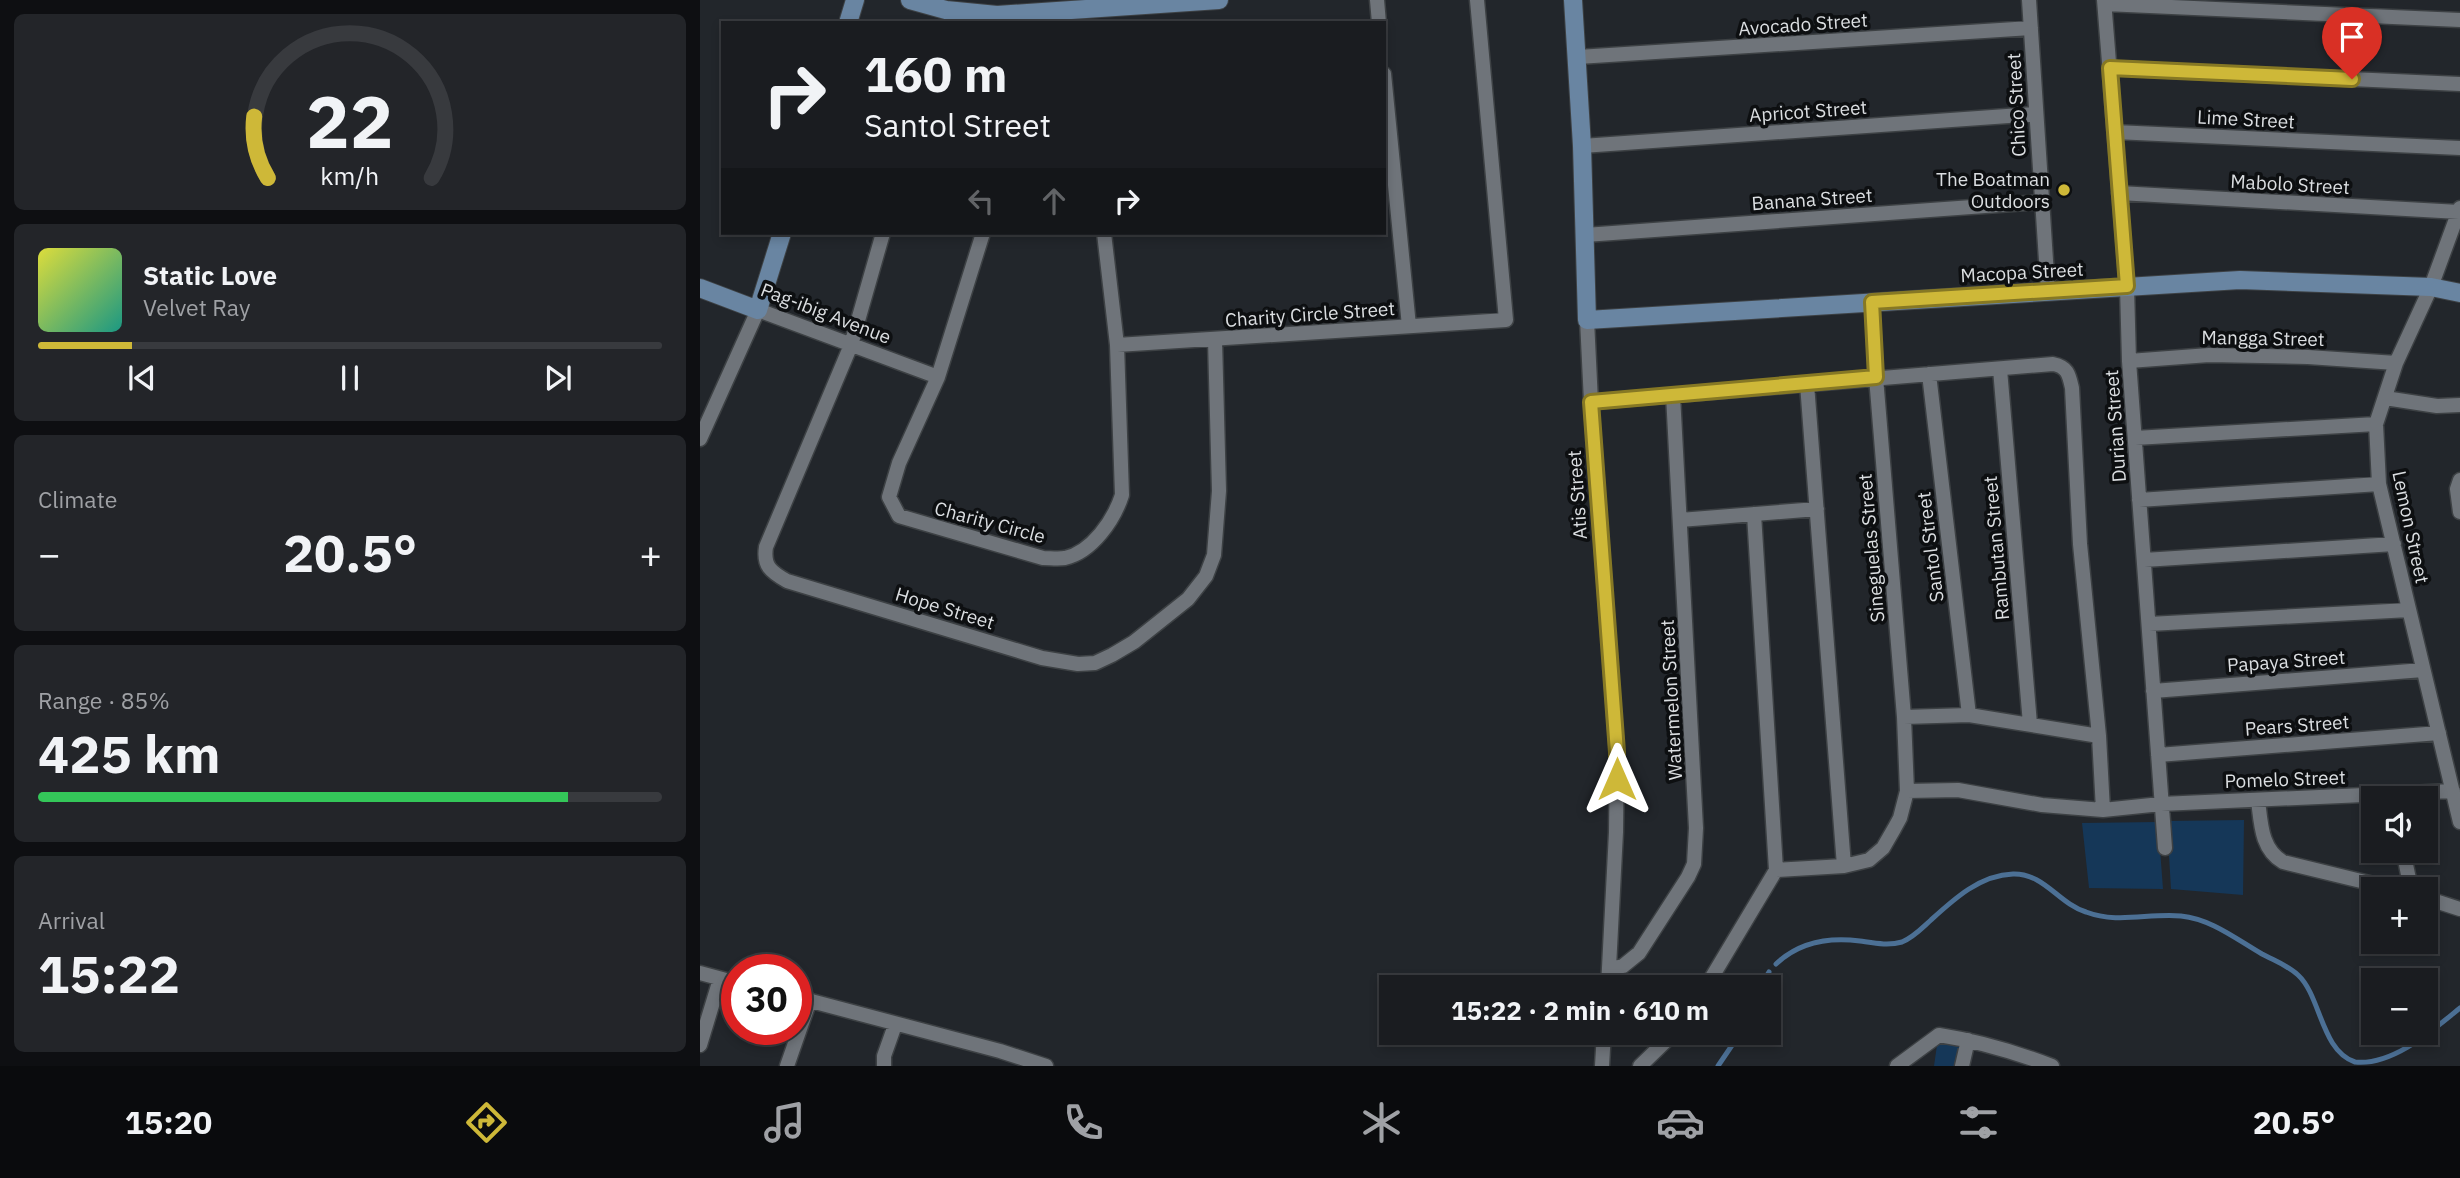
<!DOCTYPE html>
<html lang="en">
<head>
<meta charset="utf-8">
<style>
	body { margin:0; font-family:"IBM Plex Sans",sans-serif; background:#232529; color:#f1f3f6; height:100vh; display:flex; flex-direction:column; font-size:26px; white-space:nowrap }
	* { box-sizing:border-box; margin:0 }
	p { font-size:23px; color:#9fa1a5 }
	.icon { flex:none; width:38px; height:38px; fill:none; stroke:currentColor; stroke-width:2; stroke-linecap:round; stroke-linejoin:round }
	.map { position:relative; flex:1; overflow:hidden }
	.panel { display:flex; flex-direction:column; gap:14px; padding:14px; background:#0e0f12; width:700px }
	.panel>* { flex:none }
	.top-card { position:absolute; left:21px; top:21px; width:665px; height:214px; border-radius:0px; box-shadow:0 4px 10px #0003,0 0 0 2px #383a3e; background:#1a1c20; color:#f1f3f6; overflow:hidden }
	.tools { position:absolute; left:1661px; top:786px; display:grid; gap:14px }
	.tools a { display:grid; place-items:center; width:77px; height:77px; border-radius:0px; background:#1a1c20; box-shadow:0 4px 10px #0003,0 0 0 2px #383a3e; font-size:35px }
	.speed { position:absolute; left:21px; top:954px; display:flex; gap:14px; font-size:35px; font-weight:700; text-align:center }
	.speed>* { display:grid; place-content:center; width:91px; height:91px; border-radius:50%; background:#1a1c20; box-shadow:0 4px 10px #0003,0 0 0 2px #383a3e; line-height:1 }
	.speed .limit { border:10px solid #d22; background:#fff; color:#111 }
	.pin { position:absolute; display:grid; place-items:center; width:60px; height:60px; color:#fff; margin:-72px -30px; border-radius:50% 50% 50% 0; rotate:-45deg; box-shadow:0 0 7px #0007 }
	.pin .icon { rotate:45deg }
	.me { position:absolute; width:77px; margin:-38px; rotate:0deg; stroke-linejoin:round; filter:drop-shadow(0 0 5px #0008) }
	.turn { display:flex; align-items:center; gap:24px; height:147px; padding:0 28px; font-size:32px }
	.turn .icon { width:91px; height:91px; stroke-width:2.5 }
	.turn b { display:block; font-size:49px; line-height:60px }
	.lanes { display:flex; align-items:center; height:66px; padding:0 28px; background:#0003; justify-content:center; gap:35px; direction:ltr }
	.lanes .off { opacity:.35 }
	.big { font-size:52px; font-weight:800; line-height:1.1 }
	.panel .widget { flex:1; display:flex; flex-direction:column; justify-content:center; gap:10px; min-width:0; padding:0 24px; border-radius:10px; background:#232529 }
	.panel .dial { align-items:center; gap:0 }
	.dial svg { height:182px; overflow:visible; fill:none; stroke:#383a3e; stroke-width:7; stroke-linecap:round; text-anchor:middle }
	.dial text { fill:#f1f3f6; stroke:none }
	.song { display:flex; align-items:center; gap:21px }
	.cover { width:84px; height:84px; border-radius:10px; background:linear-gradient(135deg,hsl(60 70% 55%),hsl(170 70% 35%)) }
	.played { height:7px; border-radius:4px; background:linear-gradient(90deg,#ceb838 15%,#383a3e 15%) }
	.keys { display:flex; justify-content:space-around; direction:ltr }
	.heat { display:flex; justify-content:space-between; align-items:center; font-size:38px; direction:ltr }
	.charge { height:10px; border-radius:5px; background:linear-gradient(90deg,#34c759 85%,#383a3e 0) }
	.trip { position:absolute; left:679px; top:975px; width:402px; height:70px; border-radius:0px; background:#1a1c20; box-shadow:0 4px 10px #0003,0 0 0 2px #383a3e; font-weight:800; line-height:70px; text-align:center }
	.tab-bar { display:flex; height:112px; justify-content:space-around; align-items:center; background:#0a0b0d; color:#9fa1a5 }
	.tab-bar .icon { width:49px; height:49px }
	.tab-bar .selected { color:#ceb838 }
	.tab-bar b { font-size:32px; color:#f1f3f6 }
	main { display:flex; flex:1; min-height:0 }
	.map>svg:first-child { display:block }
	.green { fill:#153758 }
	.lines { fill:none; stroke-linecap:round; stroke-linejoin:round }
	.stream { stroke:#4c7095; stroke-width:5 }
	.street-casing { stroke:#3d4144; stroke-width:17 }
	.secondary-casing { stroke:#3d4144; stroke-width:20 }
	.street { stroke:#6f747a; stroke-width:14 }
	.secondary { stroke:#6985a2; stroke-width:18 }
	.route-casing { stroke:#867824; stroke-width:18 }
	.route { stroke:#ceb838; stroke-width:12 }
	.poi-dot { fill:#ceb838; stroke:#0d0f11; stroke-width:2.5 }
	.labels { text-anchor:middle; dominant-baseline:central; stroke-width:7; stroke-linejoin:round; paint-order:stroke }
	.street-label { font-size:19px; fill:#dbdee1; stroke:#0d0f11 }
	.poi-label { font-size:19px; fill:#dbdee1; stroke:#0d0f11; text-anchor:end }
</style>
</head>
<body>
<main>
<section class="panel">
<div class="widget dial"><svg viewBox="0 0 100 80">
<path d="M14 69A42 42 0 1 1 86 69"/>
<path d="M14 69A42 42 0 0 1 8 42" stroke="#ceb838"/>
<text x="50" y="56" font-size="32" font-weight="700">22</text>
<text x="50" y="72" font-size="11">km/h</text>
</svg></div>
<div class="widget">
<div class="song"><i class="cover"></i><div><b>Static Love</b><p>Velvet Ray</p></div></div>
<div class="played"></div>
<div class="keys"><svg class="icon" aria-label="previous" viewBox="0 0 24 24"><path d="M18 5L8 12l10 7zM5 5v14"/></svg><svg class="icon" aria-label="pause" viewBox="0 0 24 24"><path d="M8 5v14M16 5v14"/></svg><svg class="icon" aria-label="next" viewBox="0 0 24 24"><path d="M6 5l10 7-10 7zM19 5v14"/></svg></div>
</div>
<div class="widget"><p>Climate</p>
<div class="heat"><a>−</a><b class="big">20.5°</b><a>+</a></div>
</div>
<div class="widget"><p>Range · 85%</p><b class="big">425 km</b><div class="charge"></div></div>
<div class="widget"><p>Arrival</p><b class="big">15:22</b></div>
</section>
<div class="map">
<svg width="1760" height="1066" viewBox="0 0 1760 1066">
	<rect width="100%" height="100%" fill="#22262b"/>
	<path class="green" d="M1544,820l-1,75 -72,-6 -4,-68z
		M1458,822l5,67 -74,-1 -7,-65z
		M1238,1038l27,4 -5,24h-26z"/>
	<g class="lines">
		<path class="stream" d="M1076,964c23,-22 53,-27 84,-23 14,2 28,5 42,1 12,-5 20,-14 29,-22 23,-21 49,-45 82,-46 31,-1 45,29 73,38 32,12 62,1 95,4 30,3 55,23 81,38 13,7 25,11 36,21 23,21 23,76 57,87 38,4 79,-33 105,-54
			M1060,987l9,-15
			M1018,1066l23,-34"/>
		<g class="street-casing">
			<path id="street" d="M677,0l2,23
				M1329,0l19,291
				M1404,0l23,287 2,74 36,487
				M1405,4l355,16
				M878,57l453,-29
				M1410,68l350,16
				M684,74l25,252
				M1415,132l345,16
				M882,146l454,-32
				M1419,193l340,19
				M1760,208l-29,79 -35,76 -20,61 3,60 81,338
				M183,233l-32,112 -85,202c-3,19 5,25 21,34l255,77 36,6 17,-1 17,-8 22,-13 54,-43 18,-23 8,-21 5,-64 -4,-151
				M283,233l-45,144 -39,86 -10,34 10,19 144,42c7,0 15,1 22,0 27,-6 49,-38 57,-63l-5,-150 -13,-112
				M885,235l456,-33
				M887,320l4,82 26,351 -1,79 -8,155
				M417,345l389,-25 -29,-320
				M1429,361l80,-6 99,2 88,6
				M1300,369l30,355
				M1229,374l40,341
				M1107,384l37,482
				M1685,398l52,8 23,-1
				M891,402l462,-38c15,3 16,11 19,24l8,156 19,192 4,74
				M1435,438l241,-14
				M0,439l58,-129 180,67
				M1760,480l-3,9 3,23
				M1439,500l240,-16
				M980,520l137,-11
				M1444,560l250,-16
				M1449,624l260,-14
				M1453,691l270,-21
				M1204,717l65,-2 130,21
				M1458,755l281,-22
				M1207,791l51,-1 84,15 61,5 58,-6 292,-13
				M1558,800c3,24 3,49 25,62l111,27
				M1703,850l8,39
				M1076,870l68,-4 25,-6 14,-12 11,-19 6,-11 7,-27 -3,-74 -28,-340 -4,-75
				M1726,898l34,11
				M909,969l14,-3 16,-13 49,-76 6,-13 2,-36 -23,-433
				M0,973l37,10
				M1006,987l70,-117 -22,-356
				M96,997l204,54 46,15
				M0,1045l20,-66
				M87,1066l23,-66
				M184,1066v-10l11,-31
				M902,1066l2,-34
				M940,1066l35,-34
				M1197,1066l42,-31c39,6 76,17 113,31
				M1262,1066l6,-26"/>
		</g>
		<g class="secondary-casing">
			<path id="secondary" d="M210,0l36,10 51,5 222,-15
				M873,0l9,146 5,174 653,-40 191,7 29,6
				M148,23l7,-23
				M0,288l58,22 24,-77"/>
		</g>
		<use href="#street" class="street"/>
		<use href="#secondary" class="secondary"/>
	</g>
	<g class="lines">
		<g class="route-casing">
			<path id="route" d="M917,779v-27l-26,-350 285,-25 -4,-75 255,-16 -17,-218 242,11"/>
		</g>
		<use href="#route" class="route"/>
	</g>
	<circle class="poi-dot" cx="1364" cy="190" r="7"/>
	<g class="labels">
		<g class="street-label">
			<text transform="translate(1103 24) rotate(-4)">Avocado Street</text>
			<text transform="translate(1316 105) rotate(-93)">Chico Street</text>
			<text transform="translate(1108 111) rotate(-4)">Apricot Street</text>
			<text transform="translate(1546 119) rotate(3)">Lime Street</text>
			<text transform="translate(1590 184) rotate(3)">Mabolo Street</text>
			<text transform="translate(1112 199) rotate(-4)">Banana Street</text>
			<text transform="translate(1322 272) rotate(-3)">Macopa Street</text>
			<text transform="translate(126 313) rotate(21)">Pag-ibig Avenue</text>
			<text transform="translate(610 314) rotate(-4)">Charity Circle Street</text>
			<text transform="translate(1563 338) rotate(1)">Mangga Street</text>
			<text transform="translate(1415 426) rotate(-94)">Durian Street</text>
			<text transform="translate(877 495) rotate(-94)">Atis Street</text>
			<text transform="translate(290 522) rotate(15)">Charity Circle</text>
			<text transform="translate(1711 527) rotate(78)">Lemon Street</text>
			<text transform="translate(1230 547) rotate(-97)">Santol Street</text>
			<text transform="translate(1171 548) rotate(-95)">Sineguelas Street</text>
			<text transform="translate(1296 548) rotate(-95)">Rambutan Street</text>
			<text transform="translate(245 608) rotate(17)">Hope Street</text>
			<text transform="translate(1586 661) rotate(-4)">Papaya Street</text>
			<text transform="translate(971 700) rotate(-93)">Watermelon Street</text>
			<text transform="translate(1597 725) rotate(-4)">Pears Street</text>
			<text transform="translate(1585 779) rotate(-2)">Pomelo Street</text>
		</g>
		<g class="poi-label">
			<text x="1350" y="179">The Boatman<tspan x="1350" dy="22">Outdoors</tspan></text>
		</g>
	</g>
</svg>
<div class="tools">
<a><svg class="icon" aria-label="sound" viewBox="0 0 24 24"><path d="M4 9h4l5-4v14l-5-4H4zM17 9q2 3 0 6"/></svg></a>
<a>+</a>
<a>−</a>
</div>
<div class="speed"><div class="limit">30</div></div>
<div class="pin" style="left:1652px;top:79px;background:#d93025"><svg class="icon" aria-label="arrive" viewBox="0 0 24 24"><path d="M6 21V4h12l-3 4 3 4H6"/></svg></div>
<svg class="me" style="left:917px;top:779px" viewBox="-20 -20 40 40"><path d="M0-17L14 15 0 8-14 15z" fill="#ceb838" stroke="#fff" stroke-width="4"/></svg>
<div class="trip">15:22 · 2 min · 610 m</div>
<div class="top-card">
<div class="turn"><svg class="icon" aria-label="right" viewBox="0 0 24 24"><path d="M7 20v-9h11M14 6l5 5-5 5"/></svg><div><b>160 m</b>Santol Street</div></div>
<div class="lanes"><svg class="icon off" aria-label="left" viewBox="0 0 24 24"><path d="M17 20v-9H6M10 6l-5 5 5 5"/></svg><svg class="icon off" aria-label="ahead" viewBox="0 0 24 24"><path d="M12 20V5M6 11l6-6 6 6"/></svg><svg class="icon" aria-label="right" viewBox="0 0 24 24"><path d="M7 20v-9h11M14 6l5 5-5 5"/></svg></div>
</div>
</div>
</main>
<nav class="tab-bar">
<b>15:20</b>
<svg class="icon selected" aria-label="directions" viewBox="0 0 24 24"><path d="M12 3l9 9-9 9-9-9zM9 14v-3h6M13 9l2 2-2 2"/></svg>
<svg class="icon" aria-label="music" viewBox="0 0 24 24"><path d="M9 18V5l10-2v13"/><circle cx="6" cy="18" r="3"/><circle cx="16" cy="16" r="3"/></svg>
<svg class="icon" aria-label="phone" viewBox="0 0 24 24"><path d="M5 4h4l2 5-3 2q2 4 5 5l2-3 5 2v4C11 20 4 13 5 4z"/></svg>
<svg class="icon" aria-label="climate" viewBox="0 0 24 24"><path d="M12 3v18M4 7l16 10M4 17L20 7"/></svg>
<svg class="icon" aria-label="car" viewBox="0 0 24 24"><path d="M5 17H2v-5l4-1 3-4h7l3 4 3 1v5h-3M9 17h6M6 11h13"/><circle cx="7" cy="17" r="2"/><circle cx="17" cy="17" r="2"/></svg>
<svg class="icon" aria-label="filters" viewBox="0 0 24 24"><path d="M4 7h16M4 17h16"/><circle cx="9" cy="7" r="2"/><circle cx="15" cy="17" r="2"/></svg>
<b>20.5°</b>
</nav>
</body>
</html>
